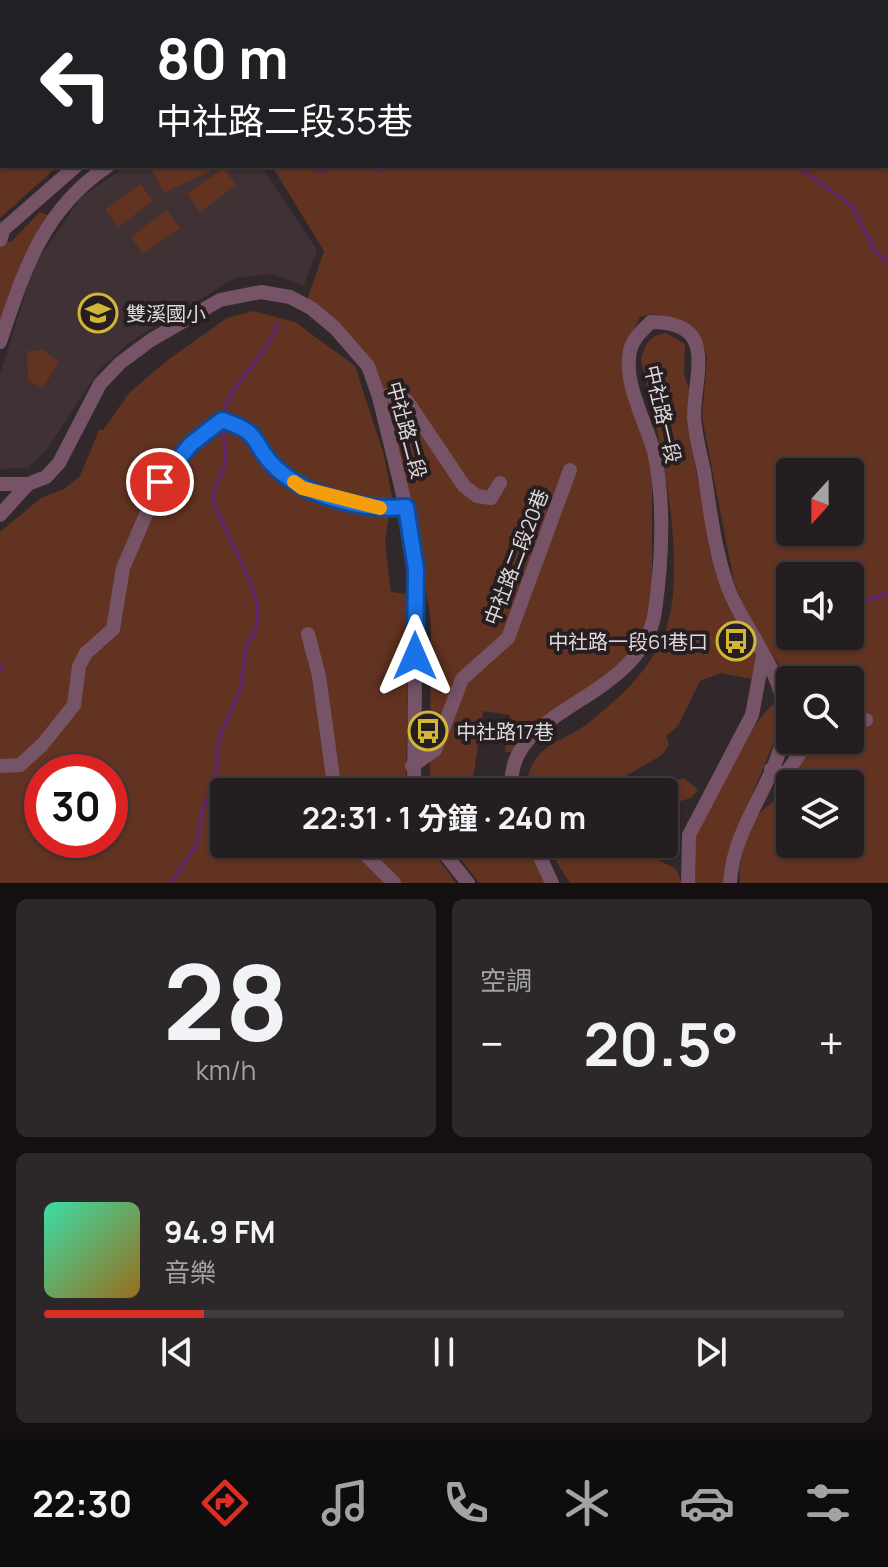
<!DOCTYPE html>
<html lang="zh-TW">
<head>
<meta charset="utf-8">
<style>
	body { margin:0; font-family:Manrope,"Noto Sans TC",sans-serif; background:#2c2729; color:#f1f3f6; height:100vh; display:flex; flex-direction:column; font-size:30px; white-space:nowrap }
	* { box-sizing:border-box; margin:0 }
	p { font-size:26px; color:#a3a2a5 }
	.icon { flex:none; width:44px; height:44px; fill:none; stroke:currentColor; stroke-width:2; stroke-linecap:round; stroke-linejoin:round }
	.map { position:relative; height:883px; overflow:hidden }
	.panel { display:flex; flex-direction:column; gap:16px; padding:16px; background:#141012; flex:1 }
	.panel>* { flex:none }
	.hud { position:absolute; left:0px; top:0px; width:888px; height:168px; box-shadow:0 2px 6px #0004,0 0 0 2px #413c3e; background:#202124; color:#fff; overflow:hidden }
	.needle { width:52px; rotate:201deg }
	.controls { position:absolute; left:776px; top:458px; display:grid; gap:16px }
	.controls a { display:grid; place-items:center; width:88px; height:88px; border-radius:8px; background:#241e20; box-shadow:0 2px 6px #0004,0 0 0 2px #413c3e; font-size:40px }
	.speed { position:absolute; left:24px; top:754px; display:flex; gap:16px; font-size:40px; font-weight:700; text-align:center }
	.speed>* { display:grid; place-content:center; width:104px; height:104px; border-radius:50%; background:#241e20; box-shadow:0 2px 6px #0004,0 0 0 2px #413c3e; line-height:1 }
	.speed .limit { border:12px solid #d22; background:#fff; color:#111 }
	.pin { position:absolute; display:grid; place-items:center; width:68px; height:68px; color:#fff; margin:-34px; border:4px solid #fff; border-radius:50%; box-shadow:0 2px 8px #0007 }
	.me { position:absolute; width:88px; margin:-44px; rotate:0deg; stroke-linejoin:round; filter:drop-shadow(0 0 6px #0008) }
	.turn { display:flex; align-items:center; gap:28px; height:168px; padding:0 24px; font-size:36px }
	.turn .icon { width:104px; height:104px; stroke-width:2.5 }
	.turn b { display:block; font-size:56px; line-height:68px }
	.big { font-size:60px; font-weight:700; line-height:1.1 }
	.panel .card { flex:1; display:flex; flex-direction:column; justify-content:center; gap:12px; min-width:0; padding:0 28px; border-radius:12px; background:#2c2729 }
	.panel .dial { align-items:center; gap:0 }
	.dial b { font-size:104px; line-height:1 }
	.song { display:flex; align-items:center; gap:24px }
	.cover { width:96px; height:96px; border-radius:12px; background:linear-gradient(135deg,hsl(160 70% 55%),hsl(40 70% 35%)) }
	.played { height:8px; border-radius:4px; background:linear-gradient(90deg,#d93025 20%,#413c3e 20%) }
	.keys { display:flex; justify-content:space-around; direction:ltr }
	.heat { display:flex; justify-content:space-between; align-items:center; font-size:44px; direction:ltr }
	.panel .tiles { flex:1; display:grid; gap:16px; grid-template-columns:1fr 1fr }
	.card:last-child { grid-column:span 2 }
	.trip { position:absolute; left:210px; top:778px; width:468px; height:80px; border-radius:8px; background:#241e20; box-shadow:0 2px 6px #0004,0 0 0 2px #413c3e; font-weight:700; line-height:80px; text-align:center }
	.menu { display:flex; height:128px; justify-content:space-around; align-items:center; background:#0e0c0d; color:#a3a2a5 }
	.menu .icon { width:56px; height:56px }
	.menu .selected { color:#d93025 }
	.menu b { font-size:36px; color:#f1f3f6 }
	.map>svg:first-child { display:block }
	.built { fill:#3f3134 }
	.green { fill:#633322; fill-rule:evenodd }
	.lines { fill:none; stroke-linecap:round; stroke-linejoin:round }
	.stream { stroke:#602665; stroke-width:4 }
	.minor { stroke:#765367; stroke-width:14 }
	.route-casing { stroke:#114b97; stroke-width:20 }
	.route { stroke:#1a73e8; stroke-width:14 }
	.slow { stroke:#f59e0b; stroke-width:14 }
	.labels { text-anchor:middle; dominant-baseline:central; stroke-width:8; stroke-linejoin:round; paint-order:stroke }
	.poi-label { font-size:20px; fill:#ded9da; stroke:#261e20; text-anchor:start }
	.street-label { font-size:20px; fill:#ded9da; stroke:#261e20 }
</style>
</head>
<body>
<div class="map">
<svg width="888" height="883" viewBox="0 0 888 883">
	<rect width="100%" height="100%" fill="#30282a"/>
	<path class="built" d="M127,166h134l56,84 -13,36 -32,-12 -37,4 -105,64 -31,28 -51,78 -20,20 -28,1v-94l34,-109 47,-69z"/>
	<path class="green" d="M0,0h45l-43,2v164h56l-58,52z
		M86,0h802v883h-148l-1,-14 12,-49 39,-33v57h60v-60h-57l4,-10 -4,-34h57v-60h-60v31l-7,-39 -36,-58 -13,-32 -32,-165 5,-59 -3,-12 -7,-14 -13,-10 -30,-8 -14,3 -15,31 27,129v134l-23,51 -118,90h-6l5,-37 -27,-4 -12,81h-41l1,-169 -17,-108 -35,-128 -72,-87 17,-49 -52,-85h614v-164zM790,472h60v60h-60zM790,576h60v60h-60z
		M150,166h59l3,4 -48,23z
		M224,168l12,17 -36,27 -13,-18z
		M140,184l13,17 -35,26 -13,-17z
		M167,210l13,18 -37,26 -12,-17z
		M40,212l9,4 -28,49 -21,61v-95l10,12z
		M253,311l42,11 60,44 29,89 8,41 -7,46 6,50 18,2 -3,198h-182v52h203l29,39h-456v-351l41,-34 23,-9 16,-13 19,-46h4l26,-37 40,-34 58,-41zM42,772h68v68h-68z
		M666,333l19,11 -1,31 6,17 -3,24 10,60 28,111 35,69 -8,23 -31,-6 -21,8 -22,45 -12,10 3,9 -7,10 -38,22 10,15h-109c6,-51 33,-45 66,-71 28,-23 52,-45 69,-77 34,-66 -2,-213 -19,-284 5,-17 7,-24 25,-27z
		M43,350l16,12 -16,26 -15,-7 -1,-30z
		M777,702l3,26 -47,112 -7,43h-35c1,-12 -1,-26 1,-38 4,-22 66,-137 85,-143z
		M684,778l14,12 -7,8 -17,5 -10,15v-26h-19z
		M449,844h81l18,39h-69z
		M545,844h107l-5,10 29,15 6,14h-112z"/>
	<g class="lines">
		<path class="stream" d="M428,0l1,2
			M375,166l4,4 10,-4
			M797,166l55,40 23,45 13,11
			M319,172l10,-6
			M224,416c0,-27 45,-60 53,-93
			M850,606l38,-13
			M804,650l15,-14
			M0,669l4,-3
			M171,883l26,-39 5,-34 13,-26 4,-46 21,-47 7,-49 8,-8 2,-14 1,-14 -9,-27 -34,-72 -2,-15 13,-30 -3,-37"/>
		<path class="minor" d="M0,163l2,-3
			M0,240l4,-11 72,-63
			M0,342c24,-71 42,-132 108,-176
			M379,397l10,-2 18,6 57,85 13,10 14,2 9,-15
			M0,484h28l18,-7 13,-14 41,-79 20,-21 31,-23 69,-40 41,-8 29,5 21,11 24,20 33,38 11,31 27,110 10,62 -2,223
			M0,515l28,-31
			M308,634l11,42 16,116
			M850,719l16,1
			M0,766l20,-1 22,-20 32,-40 5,-39 7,-13 27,-24 10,-61 37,-86 31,-38 31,-24c43,14 27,22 54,48 31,29 89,44 130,39
			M412,766l23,-16 27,-71 46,-41 62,-168
			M771,769l14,6 24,-35
			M512,792c-11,-87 130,-88 143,-181 7,-49 10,-111 -1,-159 -8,-30 -31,-69 -24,-101 3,-13 12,-20 21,-29 68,0 43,51 43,95 1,17 6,36 10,54 6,38 11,83 25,119 16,41 54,81 56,127 1,55 -52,104 -55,166
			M355,844l39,39
			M437,844l31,39
			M534,844l18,39
			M688,883l1,-48 63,-120 11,-59"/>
	</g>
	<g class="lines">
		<g class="route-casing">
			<path id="route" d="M160,482l31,-38 31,-24c43,14 27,22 54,48 31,29 89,43 130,39l10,62 -1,87"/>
		</g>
		<use href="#route" class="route"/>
		<path class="slow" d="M294,482l8,6 78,20"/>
	</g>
	<defs>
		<g id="school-ring" transform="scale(2)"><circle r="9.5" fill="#261e20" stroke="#d1b736" stroke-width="1.5"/><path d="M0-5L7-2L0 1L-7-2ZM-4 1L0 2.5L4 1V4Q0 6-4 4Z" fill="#d1b736"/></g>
		<g id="bus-ring" transform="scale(2)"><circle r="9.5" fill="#261e20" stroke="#d1b736" stroke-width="1.5"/><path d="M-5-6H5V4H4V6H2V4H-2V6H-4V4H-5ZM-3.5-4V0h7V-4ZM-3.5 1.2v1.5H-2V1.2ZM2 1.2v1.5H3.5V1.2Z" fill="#d1b736"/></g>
	</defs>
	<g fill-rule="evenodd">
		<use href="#school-ring" x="98" y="313"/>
		<use href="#bus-ring" x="736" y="641"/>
		<use href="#bus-ring" x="428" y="731"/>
	</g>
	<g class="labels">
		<g class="poi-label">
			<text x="126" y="313">雙溪國小</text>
			<text x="708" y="641" text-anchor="end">中社路一段61巷口</text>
			<text x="456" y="731">中社路17巷</text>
		</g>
		<g class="street-label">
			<text transform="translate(663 414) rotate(77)">中社路一段</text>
			<text transform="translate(407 430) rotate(75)">中社路二段</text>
			<text transform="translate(516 557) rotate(-69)">中社路二段20巷</text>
		</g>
	</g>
</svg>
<div class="controls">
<a><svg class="needle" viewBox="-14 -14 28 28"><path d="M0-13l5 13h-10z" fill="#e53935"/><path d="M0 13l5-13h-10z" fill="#a3a2a5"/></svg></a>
<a><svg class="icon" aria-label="sound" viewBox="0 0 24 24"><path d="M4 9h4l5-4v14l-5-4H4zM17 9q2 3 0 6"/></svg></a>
<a><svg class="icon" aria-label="search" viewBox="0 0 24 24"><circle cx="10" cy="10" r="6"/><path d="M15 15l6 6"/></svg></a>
<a><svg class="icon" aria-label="layers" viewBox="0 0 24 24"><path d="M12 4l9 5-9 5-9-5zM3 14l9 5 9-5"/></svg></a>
</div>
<div class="speed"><div class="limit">30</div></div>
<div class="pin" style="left:160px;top:482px;background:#d93025"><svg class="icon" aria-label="arrive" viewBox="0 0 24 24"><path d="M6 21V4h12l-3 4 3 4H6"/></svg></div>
<svg class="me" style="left:415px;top:656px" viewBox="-20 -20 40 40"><path d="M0-17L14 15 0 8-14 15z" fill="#1a73e8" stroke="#fff" stroke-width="4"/></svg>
<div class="trip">22:31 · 1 分鐘 · 240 m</div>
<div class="hud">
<div class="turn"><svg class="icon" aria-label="left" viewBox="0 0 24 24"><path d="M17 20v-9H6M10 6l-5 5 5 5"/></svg><div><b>80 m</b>中社路二段35巷</div></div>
</div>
</div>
<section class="panel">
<div class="tiles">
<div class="card dial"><b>28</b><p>km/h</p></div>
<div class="card"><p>空調</p>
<div class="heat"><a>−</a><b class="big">20.5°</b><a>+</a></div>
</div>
<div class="card">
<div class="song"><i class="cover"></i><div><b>94.9 FM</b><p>音樂</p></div></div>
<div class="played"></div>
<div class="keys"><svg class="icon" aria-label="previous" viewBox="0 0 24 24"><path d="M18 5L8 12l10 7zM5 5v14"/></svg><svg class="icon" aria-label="pause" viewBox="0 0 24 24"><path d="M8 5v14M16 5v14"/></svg><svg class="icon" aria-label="next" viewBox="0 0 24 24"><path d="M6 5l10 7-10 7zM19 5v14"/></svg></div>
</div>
</div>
</section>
<nav class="menu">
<b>22:30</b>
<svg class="icon selected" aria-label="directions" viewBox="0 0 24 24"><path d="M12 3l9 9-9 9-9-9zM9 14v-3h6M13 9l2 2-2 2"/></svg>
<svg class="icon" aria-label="music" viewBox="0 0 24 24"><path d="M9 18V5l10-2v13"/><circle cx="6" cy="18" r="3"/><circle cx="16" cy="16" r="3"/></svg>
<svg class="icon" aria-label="phone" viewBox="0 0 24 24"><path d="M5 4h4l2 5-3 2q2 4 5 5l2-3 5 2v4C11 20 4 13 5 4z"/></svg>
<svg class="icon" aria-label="climate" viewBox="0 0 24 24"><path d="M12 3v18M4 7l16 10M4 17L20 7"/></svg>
<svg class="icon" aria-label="car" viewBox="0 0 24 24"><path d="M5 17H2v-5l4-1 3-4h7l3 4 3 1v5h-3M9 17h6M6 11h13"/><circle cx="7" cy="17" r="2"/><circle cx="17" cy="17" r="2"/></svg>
<svg class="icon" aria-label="filters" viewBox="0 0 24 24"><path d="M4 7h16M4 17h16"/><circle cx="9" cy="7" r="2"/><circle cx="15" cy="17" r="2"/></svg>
</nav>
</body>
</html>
